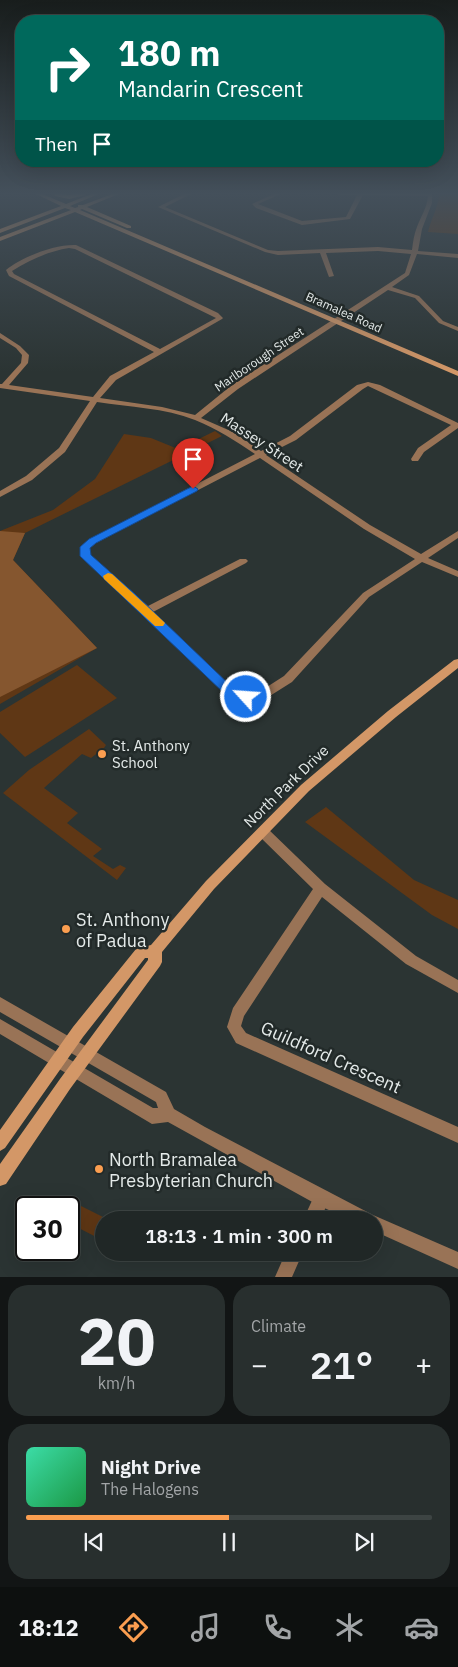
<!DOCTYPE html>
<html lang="en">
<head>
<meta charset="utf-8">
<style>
	body { margin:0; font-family:"IBM Plex Sans",sans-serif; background:#282f2e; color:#f1f3f6; height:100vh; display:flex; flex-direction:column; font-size:19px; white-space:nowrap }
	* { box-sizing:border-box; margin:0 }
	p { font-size:16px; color:#a2a5a7 }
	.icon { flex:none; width:28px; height:28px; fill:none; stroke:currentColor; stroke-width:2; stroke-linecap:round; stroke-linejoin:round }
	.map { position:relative; height:1277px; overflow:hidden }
	.drawer { display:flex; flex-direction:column; gap:8px; padding:8px; background:#121515; flex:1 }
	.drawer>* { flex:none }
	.guide { position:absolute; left:15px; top:15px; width:429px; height:152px; border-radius:20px; box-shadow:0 5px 20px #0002,0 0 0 1px #3d4443; background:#00695c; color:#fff; overflow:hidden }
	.speed { position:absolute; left:15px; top:1196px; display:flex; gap:10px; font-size:25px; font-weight:700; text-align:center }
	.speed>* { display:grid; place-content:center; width:65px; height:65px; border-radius:50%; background:#202726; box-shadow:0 5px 20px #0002,0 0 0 1px #3d4443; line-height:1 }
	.speed .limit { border:2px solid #111; border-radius:8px; background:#fff; color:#111 }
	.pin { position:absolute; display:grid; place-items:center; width:42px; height:42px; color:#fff; margin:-51px -21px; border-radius:50% 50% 50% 0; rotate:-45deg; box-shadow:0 0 5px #0007 }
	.pin .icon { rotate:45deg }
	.me { position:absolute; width:55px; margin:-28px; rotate:296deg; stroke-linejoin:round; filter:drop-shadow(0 0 4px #0008) }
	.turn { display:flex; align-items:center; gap:18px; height:105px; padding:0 20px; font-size:22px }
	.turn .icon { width:65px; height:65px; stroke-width:2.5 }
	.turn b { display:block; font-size:35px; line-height:42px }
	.then { display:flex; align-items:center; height:48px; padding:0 20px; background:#0003; gap:10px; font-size:19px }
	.big { font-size:38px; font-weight:600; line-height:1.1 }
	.drawer .widget { flex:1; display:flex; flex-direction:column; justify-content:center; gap:8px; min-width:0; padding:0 18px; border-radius:20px; background:#282f2e }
	.drawer .dial { align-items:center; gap:0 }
	.dial b { font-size:65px; line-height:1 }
	.song { display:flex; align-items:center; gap:15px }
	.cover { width:60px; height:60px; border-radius:8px; background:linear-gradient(135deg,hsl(160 70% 55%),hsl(140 70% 35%)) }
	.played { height:5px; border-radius:2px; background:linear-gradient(90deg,#fb9e50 50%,#3d4443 50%) }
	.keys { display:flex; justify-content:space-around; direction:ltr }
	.heat { display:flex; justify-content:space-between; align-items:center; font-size:28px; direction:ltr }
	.drawer .tiles { flex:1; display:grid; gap:8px; grid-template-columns:1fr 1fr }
	.widget:last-child { grid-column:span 2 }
	.trip { position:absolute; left:95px; top:1211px; width:288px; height:50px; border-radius:25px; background:#202726; box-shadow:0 5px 20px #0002,0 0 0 1px #3d4443; font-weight:600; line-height:50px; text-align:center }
	.menu { display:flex; height:80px; justify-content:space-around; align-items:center; background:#0d100f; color:#a2a5a7 }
	.menu .icon { width:35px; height:35px }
	.menu .on { color:#fb9e50 }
	.menu b { font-size:22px; color:#f1f3f6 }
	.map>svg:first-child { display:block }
	.green { fill:#5f3715 }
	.forest { fill:#85562f }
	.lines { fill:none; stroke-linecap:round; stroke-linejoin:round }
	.minor { fill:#997356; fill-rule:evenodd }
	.tertiary { fill:#997356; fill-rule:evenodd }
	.secondary { fill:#d39767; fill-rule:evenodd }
	.route { fill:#1a73e8; stroke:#114b97 }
	.slow { fill:#f59e0b }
	.poi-dot { fill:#fb9e50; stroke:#222a29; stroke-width:2 }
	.labels { text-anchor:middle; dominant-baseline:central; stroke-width:5; stroke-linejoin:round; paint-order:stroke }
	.far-street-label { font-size:12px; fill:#e4eae9; stroke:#222a29 }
	.street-label { font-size:15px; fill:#e4eae9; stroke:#222a29 }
	.poi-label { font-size:15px; fill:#e4eae9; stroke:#222a29; text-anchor:start }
	.near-poi-label { font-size:18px; fill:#e4eae9; stroke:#222a29; text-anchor:start }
	.near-street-label { font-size:18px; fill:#e4eae9; stroke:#222a29 }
</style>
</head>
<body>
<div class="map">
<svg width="458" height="1277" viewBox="0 0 458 1277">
	<rect width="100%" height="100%" fill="#2b3433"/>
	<path class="green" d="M439,193h19v41l-30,-2c3,-14 11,-25 11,-39z
		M215,431l7,5 -197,97 -12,27 84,88 -97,56v-173l53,-21 42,-31 29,-45 27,4 27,11z
		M77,665l40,33 -92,59 -25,-24v-21z
		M89,729l17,16 -2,3 -13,10 -9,-4 -38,34 34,25 -11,10 35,26 -9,7 20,13 7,-4 6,3 -9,12 -114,-87 26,-23z
		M326,807l88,73 44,20v29l-26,-14 -127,-93z
		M77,1204l32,16h-5v10l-4,9 -31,-16z"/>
	<path class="forest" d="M0,531l25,2 -12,27 84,88 -97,49z"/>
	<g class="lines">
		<path class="minor" d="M186,193h7l-28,14 103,43 10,1 100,-4 34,3c1,-8 2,-16 5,-23 4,-11 10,-19 11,-31l-65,-1 -13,24 -48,6 -46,-17 -4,-4 24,-11h7l-25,11 44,17 44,-4 11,-22h-17l-2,-2h94v10l-10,26 -4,22 40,3v4l-41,-4 -8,21 -17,12 27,9 24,25 15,6v4l-19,-8 -24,-25 -27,-8 -150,99 -37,29 32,14 28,19 29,-15 67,-51 11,-3 12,3 78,38v5l-34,24 -6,9h-6l-1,-2 7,-11 33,-23 -83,-39 -5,3 -67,51 -30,15 104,70 51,29 37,-23v7l-30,20 30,13v6l-36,-15 -53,35 -77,85 -27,17 -19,2 -20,-6 -82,-82 -61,-55 -3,-11 10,-8 165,-85c-19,-13 -38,-25 -60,-34 -30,-12 -66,-13 -98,-18l-32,50 -33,28 -32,17v-6l26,-15 33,-28 31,-47 -90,-13v-4h2l19,-21 1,-8 -6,-7 -16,-10v-5l20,13 9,9 -1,8 -19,22 84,12 17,-21 44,-24 -145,-76 -3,-6c16,-13 49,-26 70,-25l142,68 5,5 -1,1 -106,61 -16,18 62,9 33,8 37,-30 173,-112 6,-19 -33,-3 -52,2 8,23 -5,1 -9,-24 -42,2 -13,-3 -107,-45zM69,248l6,1 141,69 -56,31 -146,-75 -2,-3c18,-11 37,-20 57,-23zM260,458l104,71 51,30 -52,34 -79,83 -25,16 -13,1 -12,-4 -81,-77 93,-49 2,-2 -2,-2h-6l-92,47 -58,-51v-7l6,-5z
			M263,827l4,1 58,56 91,72 42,24v13l-52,-29 -84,-67 -78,119 -3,10 5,7 212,94v16l-222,-100 -9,-16 6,-19 80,-119 -54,-53 -2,-4 2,-4z
			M322,1190l6,2 2,6 -10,22h-17l13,-28z
			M286,1252h17l-11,25h-17z"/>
		<path class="tertiary" d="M0,997l166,95 8,17 31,18 168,88 85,37v17l-84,-38v-11h-24l-34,-16 -148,-82 -16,2 -5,-3 -147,-87v-15l153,89h5l-2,-6 -156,-90z"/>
		<path class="secondary" d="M34,193h6l26,11 28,-11h7l-31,13 5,2 3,-1v-2h5l32,-12h6l-34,14 44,19v2h-4l-45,-19 -2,1 378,161v5l-383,-164 -75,29v-4l71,-27 -6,-2 -65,25v-4l61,-23z
			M57,193l12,2 14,-2 3,2 -17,4 -14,-3 -1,-1z
			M458,659v9l-62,49 -87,74 -95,98 -52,63v10l-2,4 -90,123 -64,95 -6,2v-22l60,-85 88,-119v-2h-3l-62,79 -78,111 -5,3v-21l73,-103 63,-78 15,-4 55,-64 95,-96 87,-74 66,-51z"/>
	</g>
	<linearGradient id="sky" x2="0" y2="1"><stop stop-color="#181d1c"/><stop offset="0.52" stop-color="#44505b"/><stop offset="1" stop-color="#44505b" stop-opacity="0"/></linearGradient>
	<rect width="458" height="372" fill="url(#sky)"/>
	<path class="route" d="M193,486l5,3 -1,2 -101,52 -6,5 1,7 45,40 98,94 17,5 1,3 -6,5 -20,-7 -146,-139v-9l9,-8z"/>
	<path class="slow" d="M108,573l4,1 51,47 2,2 -2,3h-8l-51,-47 -1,-3z"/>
	<g class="poi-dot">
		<circle cx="102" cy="754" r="5"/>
		<circle cx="66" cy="929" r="5"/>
		<circle cx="99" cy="1169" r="5"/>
	</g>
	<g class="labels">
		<g class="far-street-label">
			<text transform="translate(344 312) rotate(24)">Bramalea Road</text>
			<text transform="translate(259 359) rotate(-34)">Marlborough Street</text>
		</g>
		<g class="street-label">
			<text transform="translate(262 442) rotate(33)">Massey Street</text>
			<text transform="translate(286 786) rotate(-44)">North Park Drive</text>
		</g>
		<g class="poi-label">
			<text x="112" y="745">St. Anthony<tspan x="112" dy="17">School</tspan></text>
		</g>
		<g class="near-poi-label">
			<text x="76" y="919">St. Anthony<tspan x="76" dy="21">of Padua</tspan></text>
			<text x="109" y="1159">North Bramalea<tspan x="109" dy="21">Presbyterian Church</tspan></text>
		</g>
		<g class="near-street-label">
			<text transform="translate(331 1057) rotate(24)">Guildford Crescent</text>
		</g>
	</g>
</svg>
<div class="speed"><div class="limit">30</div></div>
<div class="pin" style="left:193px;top:489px;background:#d93025"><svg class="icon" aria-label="arrive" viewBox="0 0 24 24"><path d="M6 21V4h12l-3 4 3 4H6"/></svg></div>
<svg class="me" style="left:246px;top:697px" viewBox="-20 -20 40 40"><circle r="17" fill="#1a73e8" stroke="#fff" stroke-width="3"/><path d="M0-11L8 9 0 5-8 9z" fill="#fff"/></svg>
<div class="trip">18:13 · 1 min · 300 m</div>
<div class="guide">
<div class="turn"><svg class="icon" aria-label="right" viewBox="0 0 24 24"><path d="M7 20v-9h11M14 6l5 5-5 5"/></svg><div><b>180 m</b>Mandarin Crescent</div></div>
<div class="then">Then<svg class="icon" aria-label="arrive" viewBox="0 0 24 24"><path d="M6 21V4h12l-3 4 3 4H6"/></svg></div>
</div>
</div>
<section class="drawer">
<div class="tiles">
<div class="widget dial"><b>20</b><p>km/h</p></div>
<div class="widget"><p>Climate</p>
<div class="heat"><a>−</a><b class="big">21°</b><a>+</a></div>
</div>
<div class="widget">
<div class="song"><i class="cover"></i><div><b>Night Drive</b><p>The Halogens</p></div></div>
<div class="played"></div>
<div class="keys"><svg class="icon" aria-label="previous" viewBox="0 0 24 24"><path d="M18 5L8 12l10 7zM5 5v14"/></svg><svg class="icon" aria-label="pause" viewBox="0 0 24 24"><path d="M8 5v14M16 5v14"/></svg><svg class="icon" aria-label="next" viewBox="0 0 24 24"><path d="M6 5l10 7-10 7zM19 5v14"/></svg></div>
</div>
</div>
</section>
<nav class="menu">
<b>18:12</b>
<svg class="icon on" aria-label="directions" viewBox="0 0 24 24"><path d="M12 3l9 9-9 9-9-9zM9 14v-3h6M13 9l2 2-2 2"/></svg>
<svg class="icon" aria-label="music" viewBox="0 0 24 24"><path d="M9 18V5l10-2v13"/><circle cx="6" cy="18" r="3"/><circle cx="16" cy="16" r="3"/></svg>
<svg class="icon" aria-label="phone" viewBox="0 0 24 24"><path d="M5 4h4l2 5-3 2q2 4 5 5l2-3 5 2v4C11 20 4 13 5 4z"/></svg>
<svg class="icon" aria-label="climate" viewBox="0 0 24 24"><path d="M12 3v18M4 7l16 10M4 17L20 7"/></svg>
<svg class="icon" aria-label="car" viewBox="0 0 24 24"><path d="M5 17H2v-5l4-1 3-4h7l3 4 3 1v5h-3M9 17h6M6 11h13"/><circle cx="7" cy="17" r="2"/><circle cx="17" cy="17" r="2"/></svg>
</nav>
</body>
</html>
